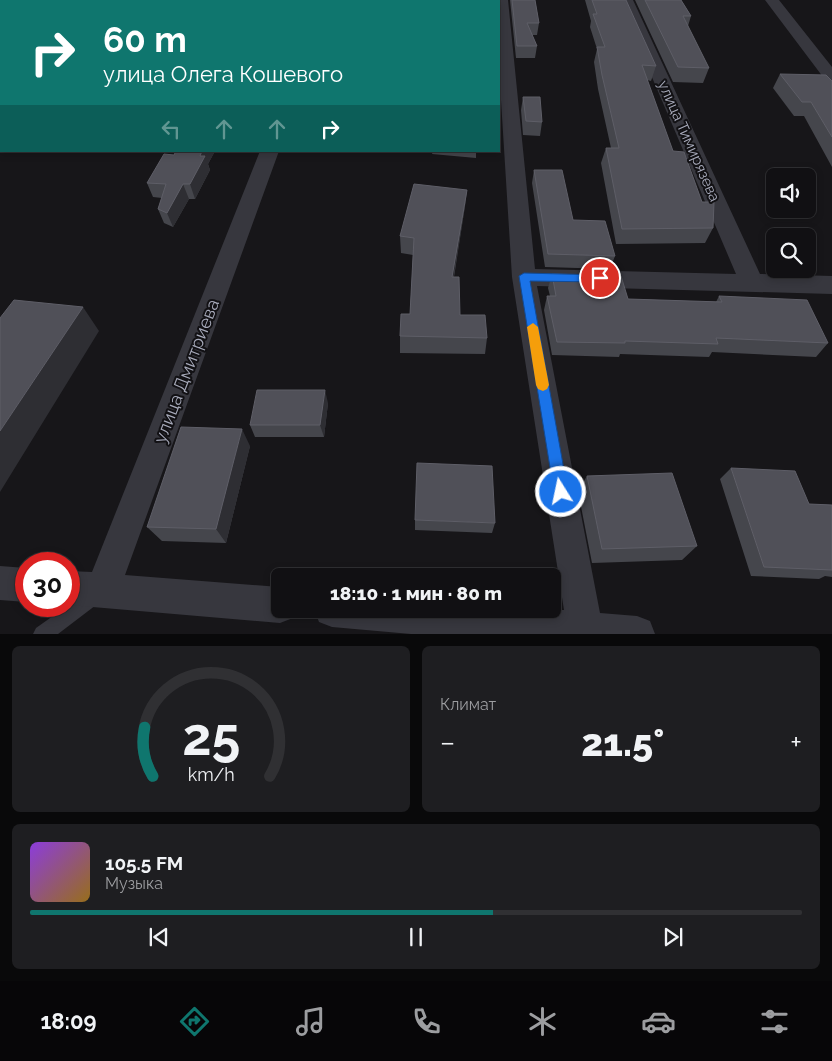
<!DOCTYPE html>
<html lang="ru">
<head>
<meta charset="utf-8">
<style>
	body { margin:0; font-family:Raleway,sans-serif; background:#1e1e21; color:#f1f3f6; height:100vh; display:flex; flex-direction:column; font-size:19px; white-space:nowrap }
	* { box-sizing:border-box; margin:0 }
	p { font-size:16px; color:#9c9da0 }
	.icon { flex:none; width:28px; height:28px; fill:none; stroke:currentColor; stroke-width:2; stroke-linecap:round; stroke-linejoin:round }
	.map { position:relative; height:634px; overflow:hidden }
	.details { display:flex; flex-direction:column; gap:12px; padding:12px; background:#09090a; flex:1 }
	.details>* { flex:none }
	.hud { position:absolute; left:0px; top:0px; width:500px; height:152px; box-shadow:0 2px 8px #0003,0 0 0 1px #303033; background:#0f766e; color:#fff; overflow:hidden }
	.buttons { position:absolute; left:766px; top:168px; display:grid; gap:10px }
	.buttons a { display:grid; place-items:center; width:50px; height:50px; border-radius:8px; background:#111013; box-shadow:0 2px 8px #0003,0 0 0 1px #303033; font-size:25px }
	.speed { position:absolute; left:15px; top:552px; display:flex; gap:10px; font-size:25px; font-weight:700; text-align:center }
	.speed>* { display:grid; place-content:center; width:65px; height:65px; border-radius:50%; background:#111013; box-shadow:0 2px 8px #0003,0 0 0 1px #303033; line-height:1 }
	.speed .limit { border:8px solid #d22; background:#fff; color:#111 }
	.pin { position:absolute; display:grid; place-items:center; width:42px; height:42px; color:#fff; margin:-21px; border:2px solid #fff; border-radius:50%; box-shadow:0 1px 5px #0007 }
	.me { position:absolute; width:55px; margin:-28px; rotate:350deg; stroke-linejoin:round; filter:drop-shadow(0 0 4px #0008) }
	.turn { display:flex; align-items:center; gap:18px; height:105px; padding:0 20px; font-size:22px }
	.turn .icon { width:65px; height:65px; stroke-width:2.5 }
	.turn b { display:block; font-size:35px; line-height:42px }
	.lanes { display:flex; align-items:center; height:48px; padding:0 20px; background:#0003; justify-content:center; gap:25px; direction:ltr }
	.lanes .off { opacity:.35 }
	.big { font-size:38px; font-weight:800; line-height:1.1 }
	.details .tile { flex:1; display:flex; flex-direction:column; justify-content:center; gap:8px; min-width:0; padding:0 18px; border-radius:8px; background:#1e1e21 }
	.details .dial { align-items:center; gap:0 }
	.dial svg { height:130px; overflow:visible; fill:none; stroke:#303033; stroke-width:7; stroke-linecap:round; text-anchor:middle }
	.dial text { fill:#f1f3f6; stroke:none }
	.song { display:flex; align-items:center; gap:15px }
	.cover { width:60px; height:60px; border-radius:8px; background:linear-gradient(135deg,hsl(270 70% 55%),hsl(40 70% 35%)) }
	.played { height:5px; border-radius:2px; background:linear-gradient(90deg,#0f766e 60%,#303033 60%) }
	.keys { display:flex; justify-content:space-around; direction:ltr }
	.heat { display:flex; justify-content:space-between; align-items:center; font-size:28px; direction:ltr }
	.details .tiles { flex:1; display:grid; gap:12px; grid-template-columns:1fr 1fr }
	.tile:last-child { grid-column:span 2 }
	.trip { position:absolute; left:271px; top:568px; width:290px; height:50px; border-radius:8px; background:#111013; box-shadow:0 2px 8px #0003,0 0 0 1px #303033; font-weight:800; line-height:50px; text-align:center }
	.tabs { display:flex; height:80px; justify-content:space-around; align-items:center; background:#070608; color:#9c9da0 }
	.tabs .icon { width:35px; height:35px }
	.tabs .current { color:#0f766e }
	.tabs b { font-size:22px; color:#f1f3f6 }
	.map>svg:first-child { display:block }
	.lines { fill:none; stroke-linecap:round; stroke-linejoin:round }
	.service { fill:#37373e; fill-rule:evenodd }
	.minor { fill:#37373e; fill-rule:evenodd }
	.wall { fill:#45464c }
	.shaded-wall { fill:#2e2e33 }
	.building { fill:#505058; stroke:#5e5e67 }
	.route { fill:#1a73e8; stroke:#114b97 }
	.slow { fill:#f59e0b }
	.labels { text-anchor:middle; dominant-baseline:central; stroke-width:4; stroke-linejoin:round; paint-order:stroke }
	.far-street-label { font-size:15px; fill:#a7aaba; stroke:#121114 }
	.street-label { font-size:18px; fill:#a7aaba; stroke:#121114 }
</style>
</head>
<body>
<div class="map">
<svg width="832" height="634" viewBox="0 0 832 634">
	<rect width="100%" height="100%" fill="#171619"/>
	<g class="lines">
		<path class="service" d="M94,587l6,3 3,6 -3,6 -42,32h-25l3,-6z"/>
		<path class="minor" d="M320,0h14v1h-13z
			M494,0h14l27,269 201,5 -117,-274h14l127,274 72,2v18l-295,-8 63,327 37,3 13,5 5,13h-244l-79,-7 -13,-5 -5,-13 250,1 -52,-333 -13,-209v-67z
			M765,0h14l53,67v16l-6,-2z
			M260,151h19l-154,424 155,12v22h16l-3,9 -13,5 -211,-18v-34l23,1z
			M0,566l26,2v34l-26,-2z"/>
	</g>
	<path class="wall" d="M510,0h25l4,23 -2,12h-5l5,11 -2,12h-19z
		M585,0h41l30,66 -5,15 -4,-1 26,71 29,51 11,26 -8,15 -89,1 -15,-81 5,-15h5l-13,-59 -4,-27 3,-13 -7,-22 1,-6z
		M635,0h46l10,16 -3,10 21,42 -6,15 -30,-1z
		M780,74l52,7v86l-28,-51h-10l-21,-28z
		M523,97l19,25 -2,14 -17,-1 -2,-25z
		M176,151h39l-7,13 2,6 -15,29h-6l-16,28 -9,-4 -6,-14 4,-11 -9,-1 -6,-14 27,-28z
		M433,151h43v7l-44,-4z
		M534,170l39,50 42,36 -5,13 -65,-2 -13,-84z
		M467,190l-2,16 -11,71 6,38 27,23 -2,16 -85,-1v-17l10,-22 3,-59 -12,-2 -1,-17z
		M552,274l76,25 88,3 3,-6 109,47 -12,14 -104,-5 -3,5 -89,-3 -1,3 -67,-2 -8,-45 3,-14h3l-2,-8z
		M328,403l-4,34h-69l-5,-12z
		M250,446l-24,97 -64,-2 -15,-14z
		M731,468l78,36 23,1v72l-7,-1 -6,3 -68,-3 -31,-97z
		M587,476l110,70 -15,14 -90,3 -14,-72z
		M415,520l80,3 -3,10 -77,-3z"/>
	<path class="shaded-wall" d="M285,0h8l-1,1h-8z
		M202,151h13l-7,13 2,6 -15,29 -5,-15 10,-28z
		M183,184l6,15 -16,28 -6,-14z
		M467,190l-2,16 -14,87 1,-16z
		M83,307l16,24 -99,161v-61z
		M325,390l3,13 -4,34 -4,-12z
		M242,429l8,17 -24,97 -10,-14z"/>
	<path class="building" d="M242,0h43l-1,1h-43z
		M355,0h21v1h-22z
		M456,0h38v1h-38z
		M512,0h23l4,23h-12l10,23h-20z
		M592,0h34l30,66 -14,-1 31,86 11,1 18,50h12l-1,26 -91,1 -16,-81h13l-17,-73 -5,-28h8l-12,-33h4z
		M645,0h36l10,16h-8l26,52 -31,-1z
		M780,74l46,1 6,6v56l-21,-35h-9z
		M523,97h17l2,25 -16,-1z
		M176,151h26l-2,5h5l-15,28h-7l-16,29 -9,-4 8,-25 -19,-1 17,-29 10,1z
		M534,170h28l11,50 32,1 10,35 -67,-2z
		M414,184l53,6 -15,87h7l1,38h25l2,23 -87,-2 1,-22h9l4,-76 -14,-2z
		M552,274l69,2 7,23 94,3 -3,-6 88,4 21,43 -112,-5 2,6 -93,-3v2l-68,-1 -10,-46h9z
		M14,300l69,7 -83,124v-113z
		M257,390h68l-5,35h-70z
		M181,427l61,2 -26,100 -69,-2z
		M417,463l75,3 3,57 -80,-3z
		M731,468l64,3 14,33 23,1v65l-68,-3z
		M672,473l25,73 -95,3 -15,-73z"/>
	<path class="route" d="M524,273l76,2 5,3 -5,4 -70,-1 38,211 -2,5 -5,2 -5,-2 -2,-5 -35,-216z"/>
	<path class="slow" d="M533,323l5,4 11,58 -2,4 -4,2 -5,-2 -2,-4 -9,-58z"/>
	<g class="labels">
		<g class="far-street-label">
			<text transform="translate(689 141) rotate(66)">улица Тимирязева</text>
		</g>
		<g class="street-label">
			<text transform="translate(186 371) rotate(-69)">улица Дмитриева</text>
		</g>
	</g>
</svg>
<div class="buttons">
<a><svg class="icon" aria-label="sound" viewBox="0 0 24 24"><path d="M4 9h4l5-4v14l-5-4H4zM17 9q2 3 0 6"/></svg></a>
<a><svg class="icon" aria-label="search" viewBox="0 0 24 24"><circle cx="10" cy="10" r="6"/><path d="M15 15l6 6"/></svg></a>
</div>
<div class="speed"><div class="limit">30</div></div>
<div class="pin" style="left:600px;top:278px;background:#d93025"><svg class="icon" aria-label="arrive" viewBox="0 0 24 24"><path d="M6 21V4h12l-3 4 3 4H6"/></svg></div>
<svg class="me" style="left:561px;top:492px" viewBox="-20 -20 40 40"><circle r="17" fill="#1a73e8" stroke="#fff" stroke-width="3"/><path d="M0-11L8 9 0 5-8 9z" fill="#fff"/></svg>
<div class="trip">18:10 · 1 мин · 80 m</div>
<div class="hud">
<div class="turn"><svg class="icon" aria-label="right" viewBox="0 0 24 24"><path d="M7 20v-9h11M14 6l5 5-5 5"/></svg><div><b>60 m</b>улица Олега Кошевого</div></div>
<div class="lanes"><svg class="icon off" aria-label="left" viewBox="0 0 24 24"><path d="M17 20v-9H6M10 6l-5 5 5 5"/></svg><svg class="icon off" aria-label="ahead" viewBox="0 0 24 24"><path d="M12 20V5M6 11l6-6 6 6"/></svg><svg class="icon off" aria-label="ahead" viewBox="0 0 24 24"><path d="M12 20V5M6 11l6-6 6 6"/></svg><svg class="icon" aria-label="right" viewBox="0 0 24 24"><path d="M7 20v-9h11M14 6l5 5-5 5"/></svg></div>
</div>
</div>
<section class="details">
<div class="tiles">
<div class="tile dial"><svg viewBox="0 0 100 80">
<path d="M14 69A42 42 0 1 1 86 69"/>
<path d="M14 69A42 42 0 0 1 9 39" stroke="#0f766e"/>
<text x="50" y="56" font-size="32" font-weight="700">25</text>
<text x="50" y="72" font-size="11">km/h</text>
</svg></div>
<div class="tile"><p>Климат</p>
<div class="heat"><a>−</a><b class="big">21.5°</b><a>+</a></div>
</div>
<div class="tile">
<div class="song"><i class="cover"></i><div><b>105.5 FM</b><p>Музыка</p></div></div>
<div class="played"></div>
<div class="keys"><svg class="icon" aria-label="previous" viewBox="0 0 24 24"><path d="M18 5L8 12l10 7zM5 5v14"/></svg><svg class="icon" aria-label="pause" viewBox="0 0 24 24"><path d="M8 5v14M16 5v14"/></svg><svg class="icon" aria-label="next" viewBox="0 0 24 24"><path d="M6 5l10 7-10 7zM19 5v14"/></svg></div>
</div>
</div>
</section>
<nav class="tabs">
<b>18:09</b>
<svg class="icon current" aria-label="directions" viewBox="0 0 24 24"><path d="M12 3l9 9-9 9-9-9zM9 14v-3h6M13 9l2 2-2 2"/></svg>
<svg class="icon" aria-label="music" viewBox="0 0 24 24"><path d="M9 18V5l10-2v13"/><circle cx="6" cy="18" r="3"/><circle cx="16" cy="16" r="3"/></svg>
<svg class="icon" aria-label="phone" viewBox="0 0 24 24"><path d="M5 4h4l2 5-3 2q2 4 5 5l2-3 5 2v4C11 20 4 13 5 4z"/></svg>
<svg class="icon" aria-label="climate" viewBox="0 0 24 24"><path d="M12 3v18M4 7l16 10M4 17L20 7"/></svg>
<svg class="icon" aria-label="car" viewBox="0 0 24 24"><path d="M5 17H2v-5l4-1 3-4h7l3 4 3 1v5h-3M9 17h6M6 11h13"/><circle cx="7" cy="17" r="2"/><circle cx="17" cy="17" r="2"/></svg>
<svg class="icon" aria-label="filters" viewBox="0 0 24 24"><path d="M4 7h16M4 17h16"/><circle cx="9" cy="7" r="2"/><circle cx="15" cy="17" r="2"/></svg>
</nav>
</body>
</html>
